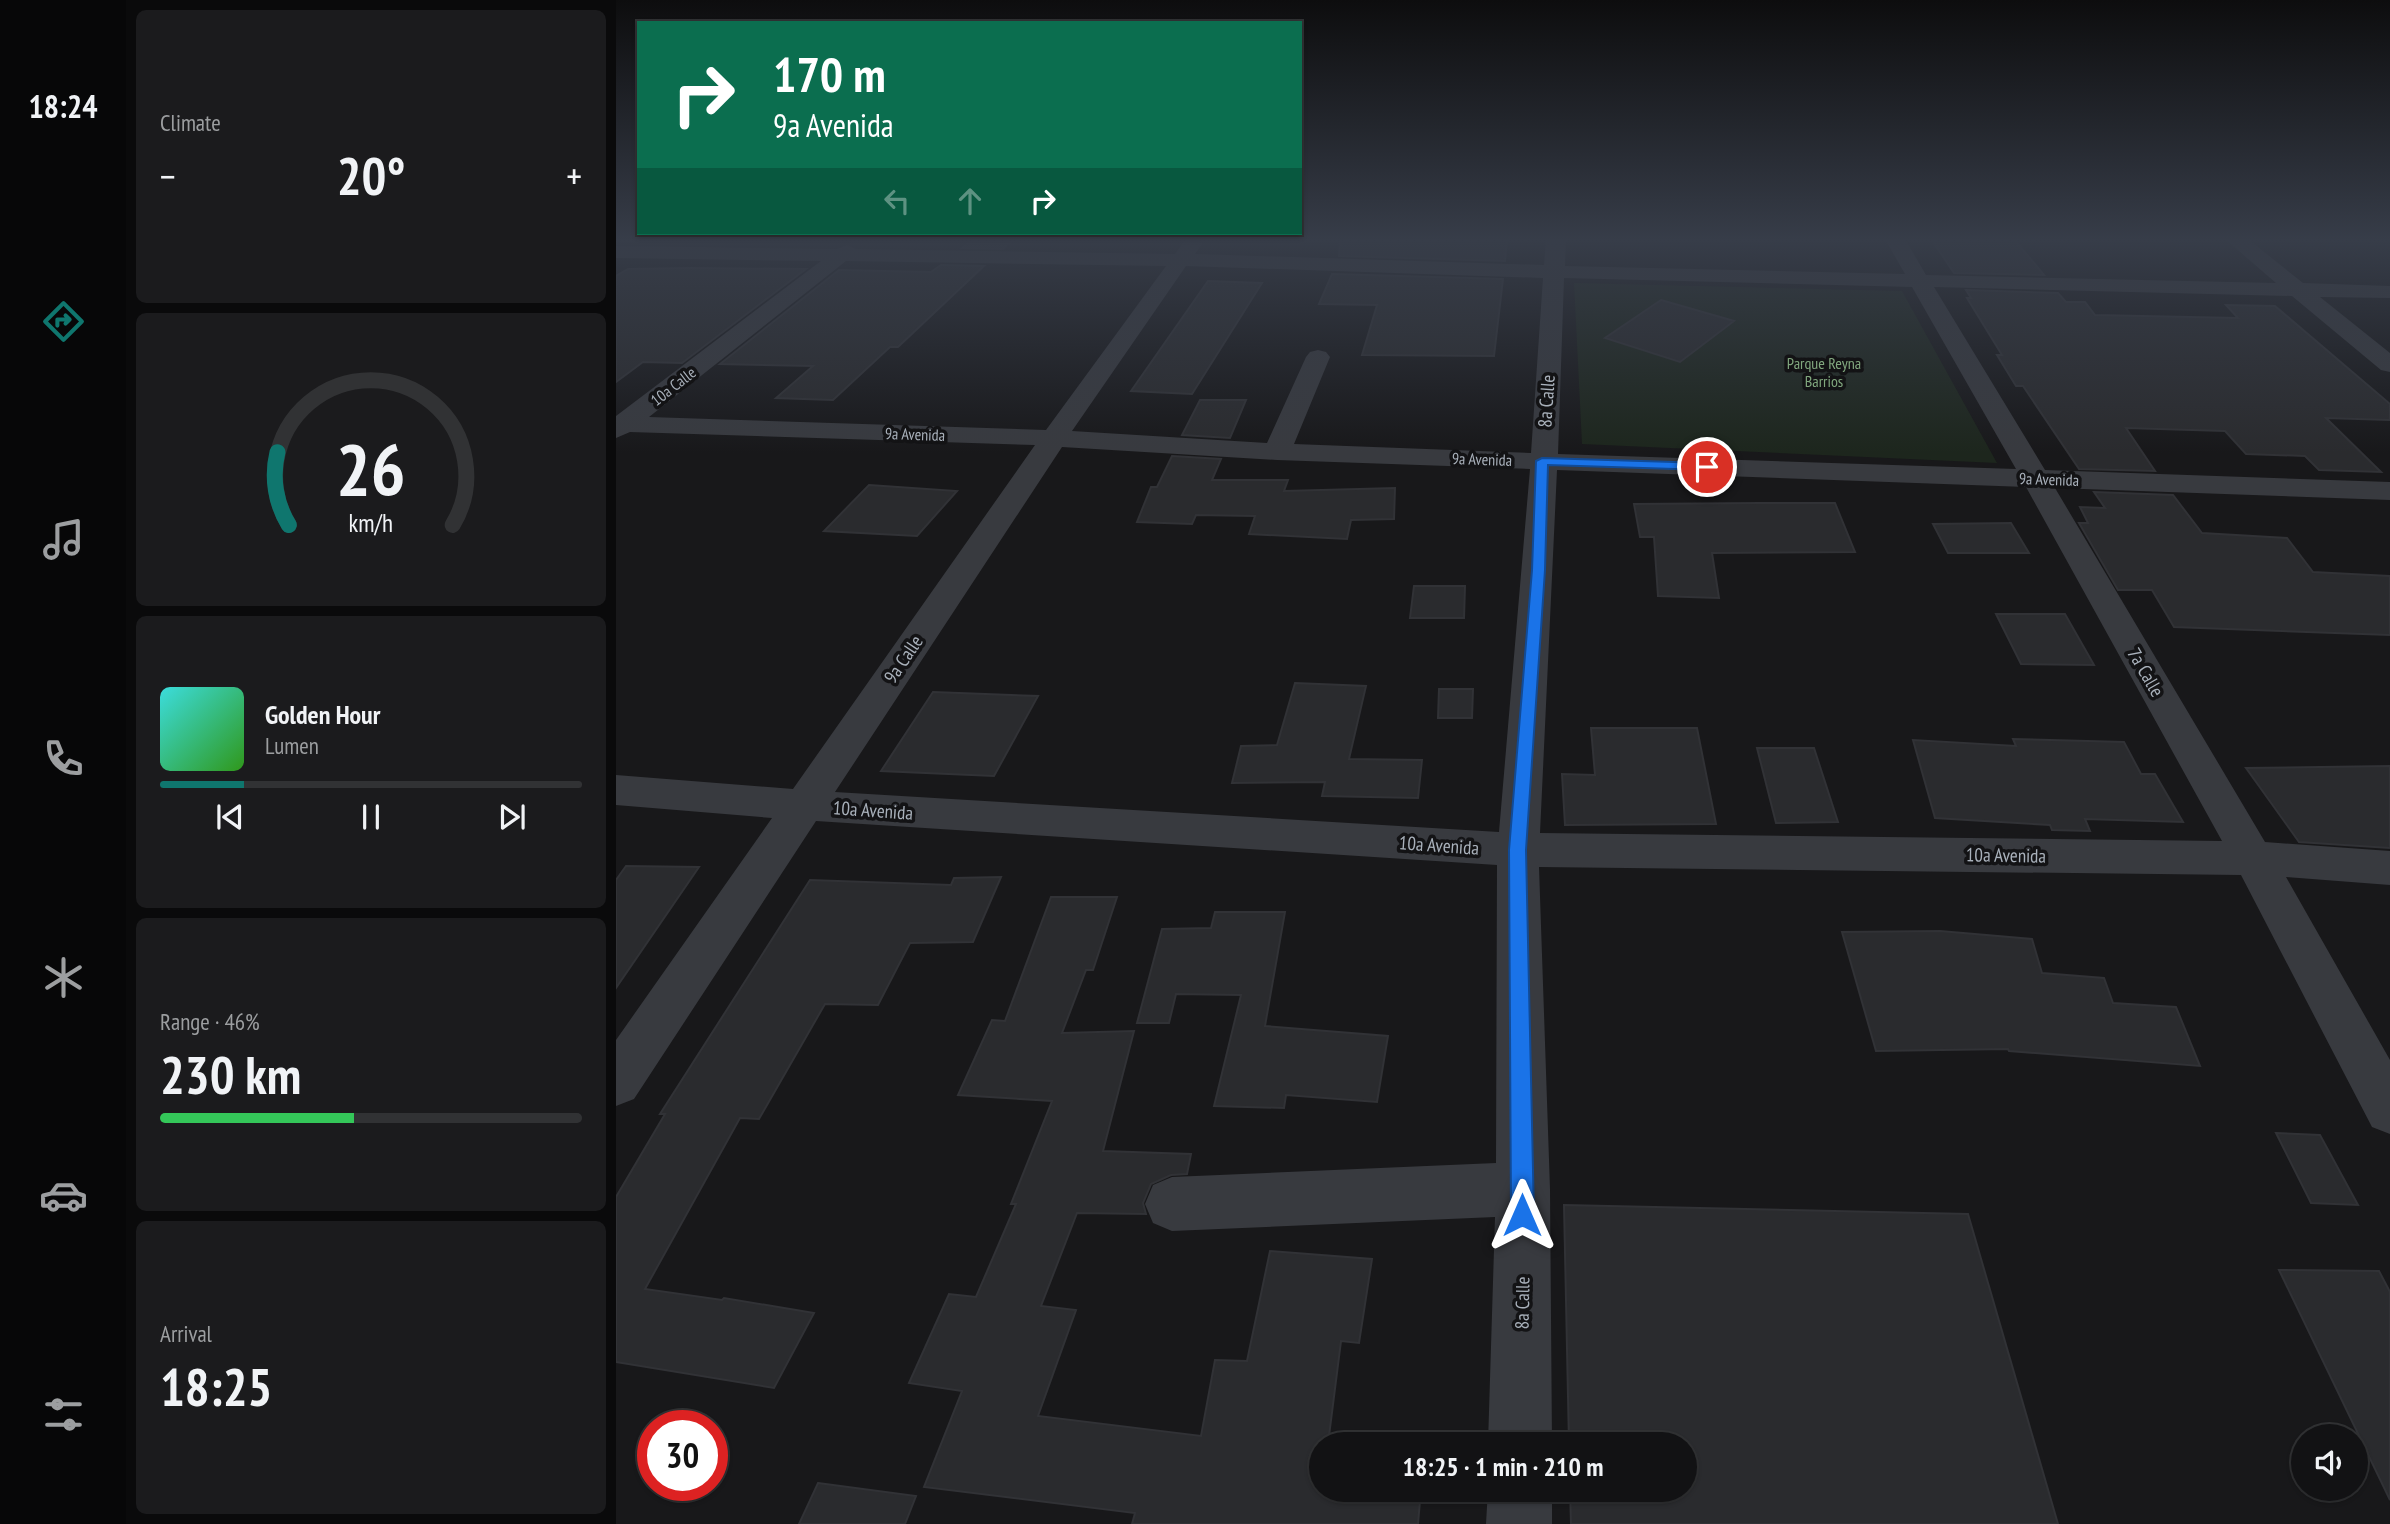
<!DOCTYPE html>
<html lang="en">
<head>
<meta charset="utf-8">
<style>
	body { margin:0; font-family:"PT Sans Narrow",sans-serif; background:#1b1b1d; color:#f1f3f6; height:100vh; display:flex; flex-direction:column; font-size:26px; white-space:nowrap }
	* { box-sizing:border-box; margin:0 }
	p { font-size:23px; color:#9c9ea0 }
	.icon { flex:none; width:38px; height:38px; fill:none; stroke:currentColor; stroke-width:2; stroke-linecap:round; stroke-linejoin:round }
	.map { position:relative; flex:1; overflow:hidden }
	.drawer { display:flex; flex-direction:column; gap:10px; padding:10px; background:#0a0a0b; width:490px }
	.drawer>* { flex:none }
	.hud { position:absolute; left:21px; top:21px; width:665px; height:214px; border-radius:0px; box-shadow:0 2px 5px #0004,0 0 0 2px #313234; background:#0b6e4f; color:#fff; overflow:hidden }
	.tools { position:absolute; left:1675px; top:1424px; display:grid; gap:14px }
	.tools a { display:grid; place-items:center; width:77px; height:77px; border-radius:50%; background:#121214; box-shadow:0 2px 5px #0004,0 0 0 2px #313234; font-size:35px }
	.speed { position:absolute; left:21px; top:1410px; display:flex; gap:14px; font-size:35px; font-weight:700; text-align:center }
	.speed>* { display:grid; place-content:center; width:91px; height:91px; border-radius:50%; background:#121214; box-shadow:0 2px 5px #0004,0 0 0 2px #313234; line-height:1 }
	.speed .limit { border:10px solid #d22; background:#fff; color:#111 }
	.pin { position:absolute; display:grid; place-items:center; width:60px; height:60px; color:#fff; margin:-30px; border:4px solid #fff; border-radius:50%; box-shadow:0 2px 7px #0007 }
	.me { position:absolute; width:77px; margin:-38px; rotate:0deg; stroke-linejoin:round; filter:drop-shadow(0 0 5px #0008) }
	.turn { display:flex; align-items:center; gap:24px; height:147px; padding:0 21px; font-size:32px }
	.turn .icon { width:91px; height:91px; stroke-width:2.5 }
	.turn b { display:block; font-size:49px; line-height:60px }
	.lanes { display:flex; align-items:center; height:66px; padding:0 21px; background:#0003; justify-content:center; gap:35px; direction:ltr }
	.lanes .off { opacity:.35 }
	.big { font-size:52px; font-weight:600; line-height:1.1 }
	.drawer .tile { flex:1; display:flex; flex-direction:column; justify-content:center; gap:10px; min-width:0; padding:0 24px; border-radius:10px; background:#1b1b1d }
	.drawer .dial { align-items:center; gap:0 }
	.dial svg { height:182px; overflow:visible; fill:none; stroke:#313234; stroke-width:7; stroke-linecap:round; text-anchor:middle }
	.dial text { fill:#f1f3f6; stroke:none }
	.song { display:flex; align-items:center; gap:21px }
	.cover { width:84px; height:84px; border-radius:10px; background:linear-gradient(135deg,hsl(180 70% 55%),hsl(110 70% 35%)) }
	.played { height:7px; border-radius:4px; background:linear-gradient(90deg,#0f766e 20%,#313234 20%) }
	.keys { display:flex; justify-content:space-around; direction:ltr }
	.heat { display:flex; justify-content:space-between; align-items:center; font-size:38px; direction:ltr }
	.charge { height:10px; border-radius:5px; background:linear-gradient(90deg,#34c759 46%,#313234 0) }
	.trip { position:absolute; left:693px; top:1432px; width:388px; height:70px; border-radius:35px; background:#121214; box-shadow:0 2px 5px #0004,0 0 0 2px #313234; font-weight:600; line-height:70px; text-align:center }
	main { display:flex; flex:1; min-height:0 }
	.tabs { display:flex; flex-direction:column; width:126px; justify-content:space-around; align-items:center; background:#070708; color:#9c9ea0 }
	.tabs .icon { width:49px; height:49px }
	.tabs .active { color:#0f766e }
	.tabs b { font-size:32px; color:#f1f3f6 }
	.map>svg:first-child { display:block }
	.green { fill:#1d261d }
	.building { fill:#2a2b2e; stroke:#313236; stroke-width:2 }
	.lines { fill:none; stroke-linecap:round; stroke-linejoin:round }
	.minor { fill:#383a3f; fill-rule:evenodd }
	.route { fill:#1a73e8; stroke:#114b97; stroke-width:2 }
	.labels { text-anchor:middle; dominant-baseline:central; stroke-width:7; stroke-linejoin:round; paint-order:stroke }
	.far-park-label { font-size:16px; fill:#81a77e; stroke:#131315 }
	.far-street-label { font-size:16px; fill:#a9b1bb; stroke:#131315 }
	.street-label { font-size:19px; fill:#a9b1bb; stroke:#131315 }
</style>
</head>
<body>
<main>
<nav class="tabs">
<b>18:24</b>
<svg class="icon active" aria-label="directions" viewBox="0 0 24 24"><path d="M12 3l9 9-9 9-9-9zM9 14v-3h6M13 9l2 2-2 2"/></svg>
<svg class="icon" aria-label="music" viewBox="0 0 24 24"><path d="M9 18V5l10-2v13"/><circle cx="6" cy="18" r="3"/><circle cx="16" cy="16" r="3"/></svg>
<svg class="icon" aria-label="phone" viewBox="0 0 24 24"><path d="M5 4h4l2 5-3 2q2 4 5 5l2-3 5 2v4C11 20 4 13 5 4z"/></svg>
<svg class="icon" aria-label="climate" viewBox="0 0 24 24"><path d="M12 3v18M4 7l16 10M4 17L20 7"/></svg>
<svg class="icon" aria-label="car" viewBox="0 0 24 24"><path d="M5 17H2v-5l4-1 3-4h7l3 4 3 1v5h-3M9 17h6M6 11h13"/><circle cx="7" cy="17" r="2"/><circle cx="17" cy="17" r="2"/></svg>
<svg class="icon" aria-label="filters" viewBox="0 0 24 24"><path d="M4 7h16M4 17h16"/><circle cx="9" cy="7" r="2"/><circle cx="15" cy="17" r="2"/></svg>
</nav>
<section class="drawer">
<div class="tile"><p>Climate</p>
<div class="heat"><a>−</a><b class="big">20°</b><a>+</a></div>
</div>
<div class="tile dial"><svg viewBox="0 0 100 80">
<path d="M14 69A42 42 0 1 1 86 69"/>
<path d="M14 69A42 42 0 0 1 9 37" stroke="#0f766e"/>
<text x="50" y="56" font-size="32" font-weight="700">26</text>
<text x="50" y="72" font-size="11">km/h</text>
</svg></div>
<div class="tile">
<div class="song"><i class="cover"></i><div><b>Golden Hour</b><p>Lumen</p></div></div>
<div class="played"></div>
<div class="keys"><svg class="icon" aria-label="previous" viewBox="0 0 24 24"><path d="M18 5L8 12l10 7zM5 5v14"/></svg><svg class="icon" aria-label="pause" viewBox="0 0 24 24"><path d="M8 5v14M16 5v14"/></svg><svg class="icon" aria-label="next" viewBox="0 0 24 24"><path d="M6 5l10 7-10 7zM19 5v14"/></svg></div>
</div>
<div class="tile"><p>Range · 46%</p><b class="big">230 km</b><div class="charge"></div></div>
<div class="tile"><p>Arrival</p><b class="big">18:25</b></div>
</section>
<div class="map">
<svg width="1774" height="1524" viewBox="0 0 1774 1524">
	<rect width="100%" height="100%" fill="#18181a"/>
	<path class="green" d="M958,283l328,8 95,172 -415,-19z"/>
	<path class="building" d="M358,239h39l-10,10 -41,-1z
		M724,239h167l-2,22 -166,-5z
		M1315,239h83l30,36 -90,-2z
		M325,265l43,1 -86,81h-8l-57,53 -57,-2 37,-32 -93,-2 119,-94 92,2z
		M74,268l116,1 -124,94 -39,-1 -27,20v-106l12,-7z
		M716,274l171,5 -9,77 -132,-1 15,-50 -58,-1z
		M592,281l54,2 -70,111 -61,-3z
		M1350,290l92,3 8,9h19l10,13 143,3 -12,-13 49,1 115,98v16l-64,-2 55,54 -62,-2 -14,-14 -59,-2 -21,-23 -99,-3 29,43 -76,-2 -56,-83h-7l-19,-31h5l-35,-57h4z
		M1045,300l73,21 -54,41 -75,-24z
		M584,400h46l-16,38 -48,-3z
		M556,456l49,3 -9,21h76l-4,11 111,-3 -1,31 -43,1 -4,19 -98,-5 6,-18 -59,-1 -4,9 -55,-2 14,-35h6z
		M253,485l88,6 -40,45 -93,-5z
		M1478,492l79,3 29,38 85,5 26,34 77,4v59l-216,-8 -22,-37h-34l-39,-67h9l-8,-16 25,1z
		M1143,503h76l20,49 -143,1 7,45 -61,-2 -4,-59h-14l-6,-33z
		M1395,523l18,30h-81l-15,-29z
		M798,586h51l-1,32h-54z
		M1380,614h69l29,51 -73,-1z
		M679,683l71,3 -17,73 73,1 -4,38 -96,-2 3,-14 -93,1 9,-37 36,-1z
		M823,689h34l-1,29h-34z
		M317,692l105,4 -44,80 -113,-5z
		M975,728h106l19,96 -151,1 -3,-51 33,1z
		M1397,739l111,3 17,32h14l28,48 -98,-3 5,12 -38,-1 -2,-5 -115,-7 -22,-78 103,6z
		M1141,748h57l24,74 -62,1z
		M1774,766v82l-91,-6 -53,-74z
		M10,866l73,1 -83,121v-108z
		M385,877l-28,65 -63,1 -32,62 -53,-1 -66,115 -19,-1 -95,171 77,11 2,-2 90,15 -40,75 -158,-26v-165l49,-83h-5l150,-234 141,5 3,-7z
		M435,897h66l-24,73h-7l-24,63 72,-2 -31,120 88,3 -4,20 -16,1 -20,9 -8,19 3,11 -69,-1 -36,93 35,4 -38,106 163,20 14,-76 32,1 23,-110 102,8 -13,84 -18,-2 -13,103h-7v45h100l-3,35h-286l3,-11 -211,-26 38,-96 -53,-8 40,-89 27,3 40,-93h-5l41,-103 -94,-6 34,-75 13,1z
		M599,912h70l-20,114 123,10 -11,66 -91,-7 -2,13 -70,-2 27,-111 -65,-1 -7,29h-32l25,-94 49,-1z
		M1324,931l92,8 10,34 62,5 9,25 63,4 24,59 -191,-15 -1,-2 -132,2 -34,-119z
		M1660,1133l44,2 38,70 -47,-2z
		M948,1205l404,9 90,310h-487l-1,-35h115v-45h-116z
		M1663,1270l100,1 11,21v208z
		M202,1483l98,13 -11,28h-106z"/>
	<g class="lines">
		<path class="minor" d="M581,239l5,5 -7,10 349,11 2,-26h20l-1,27 340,8 -20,-35h20l21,36 350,8 -51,-44h23l55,44 87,3v12l-70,-1 70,56v19l-9,-2 -89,-74 -358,-9 111,183 345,12v18l-335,-12 210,354 125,9v34l-104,-8 104,183v74l-18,-7 -131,-252 -702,-8 11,322 2,255h-64l7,-227 -323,14 -19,-8 -8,-19 8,-19 19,-8 324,-14 1,-298 -681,-44 -182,278 -18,7v-66l156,-222 -156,-13v-30l177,14 242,-344 -405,-13 -14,6v-22l205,-155 -205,-3v-12l221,3 10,-4 9,4 319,5 10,-14zM230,261l320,5 -120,164 -397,-13zM570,266l357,12 -12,175 -237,-9 36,-87 -4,-5 -8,-2 -8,2 -4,5 -39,86 -195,-12zM948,278l348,9 104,182 -458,-15zM446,447l215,13 253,9 -31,363 -664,-40zM941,470l469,17 196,354 -682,-8z
			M872,1489h64v35h-66z"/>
	</g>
	<linearGradient id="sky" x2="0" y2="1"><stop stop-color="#0d0d0e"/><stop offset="0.53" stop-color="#373d49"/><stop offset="1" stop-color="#373d49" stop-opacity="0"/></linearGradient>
	<rect width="1774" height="453" fill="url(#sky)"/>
	<path class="route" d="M926,458l165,5 5,4 -5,3 -159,-5 -3,105 -19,280 8,365 -4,8 -8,3 -8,-3 -3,-8 -2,-365 23,-280 4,-109z"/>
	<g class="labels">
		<g class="far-park-label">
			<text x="1208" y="363">Parque Reyna<tspan x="1208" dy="18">Barrios</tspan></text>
		</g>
		<g class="far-street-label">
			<text transform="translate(57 386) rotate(-38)">10a Calle</text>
			<text transform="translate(299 434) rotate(2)">9a Avenida</text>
			<text transform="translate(866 459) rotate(2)">9a Avenida</text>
			<text transform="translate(1433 479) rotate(2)">9a Avenida</text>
		</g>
		<g class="street-label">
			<text transform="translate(930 401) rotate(-86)">8a Calle</text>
			<text transform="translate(287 659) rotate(-56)">9a Calle</text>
			<text transform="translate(1530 672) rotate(60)">7a Calle</text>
			<text transform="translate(257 810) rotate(4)">10a Avenida</text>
			<text transform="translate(823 845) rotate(4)">10a Avenida</text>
			<text transform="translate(1390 855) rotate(1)">10a Avenida</text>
			<text transform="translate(906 1303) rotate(-89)">8a Calle</text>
		</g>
	</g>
</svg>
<div class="tools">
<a><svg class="icon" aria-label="sound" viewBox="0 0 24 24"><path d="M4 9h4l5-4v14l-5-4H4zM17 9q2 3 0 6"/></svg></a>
</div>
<div class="speed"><div class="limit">30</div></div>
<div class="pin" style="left:1091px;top:467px;background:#d93025"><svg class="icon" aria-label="arrive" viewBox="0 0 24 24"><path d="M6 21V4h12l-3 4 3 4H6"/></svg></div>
<svg class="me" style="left:906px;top:1215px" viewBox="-20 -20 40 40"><path d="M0-17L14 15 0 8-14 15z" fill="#1a73e8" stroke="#fff" stroke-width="4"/></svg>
<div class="trip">18:25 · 1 min · 210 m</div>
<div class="hud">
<div class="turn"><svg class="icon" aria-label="right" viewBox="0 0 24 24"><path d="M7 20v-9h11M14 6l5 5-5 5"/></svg><div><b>170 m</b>9a Avenida</div></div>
<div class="lanes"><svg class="icon off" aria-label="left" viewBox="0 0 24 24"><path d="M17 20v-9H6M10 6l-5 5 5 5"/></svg><svg class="icon off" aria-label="ahead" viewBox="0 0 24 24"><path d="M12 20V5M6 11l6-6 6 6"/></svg><svg class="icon" aria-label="right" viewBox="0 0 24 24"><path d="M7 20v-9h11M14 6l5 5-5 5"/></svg></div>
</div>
</div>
</main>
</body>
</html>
